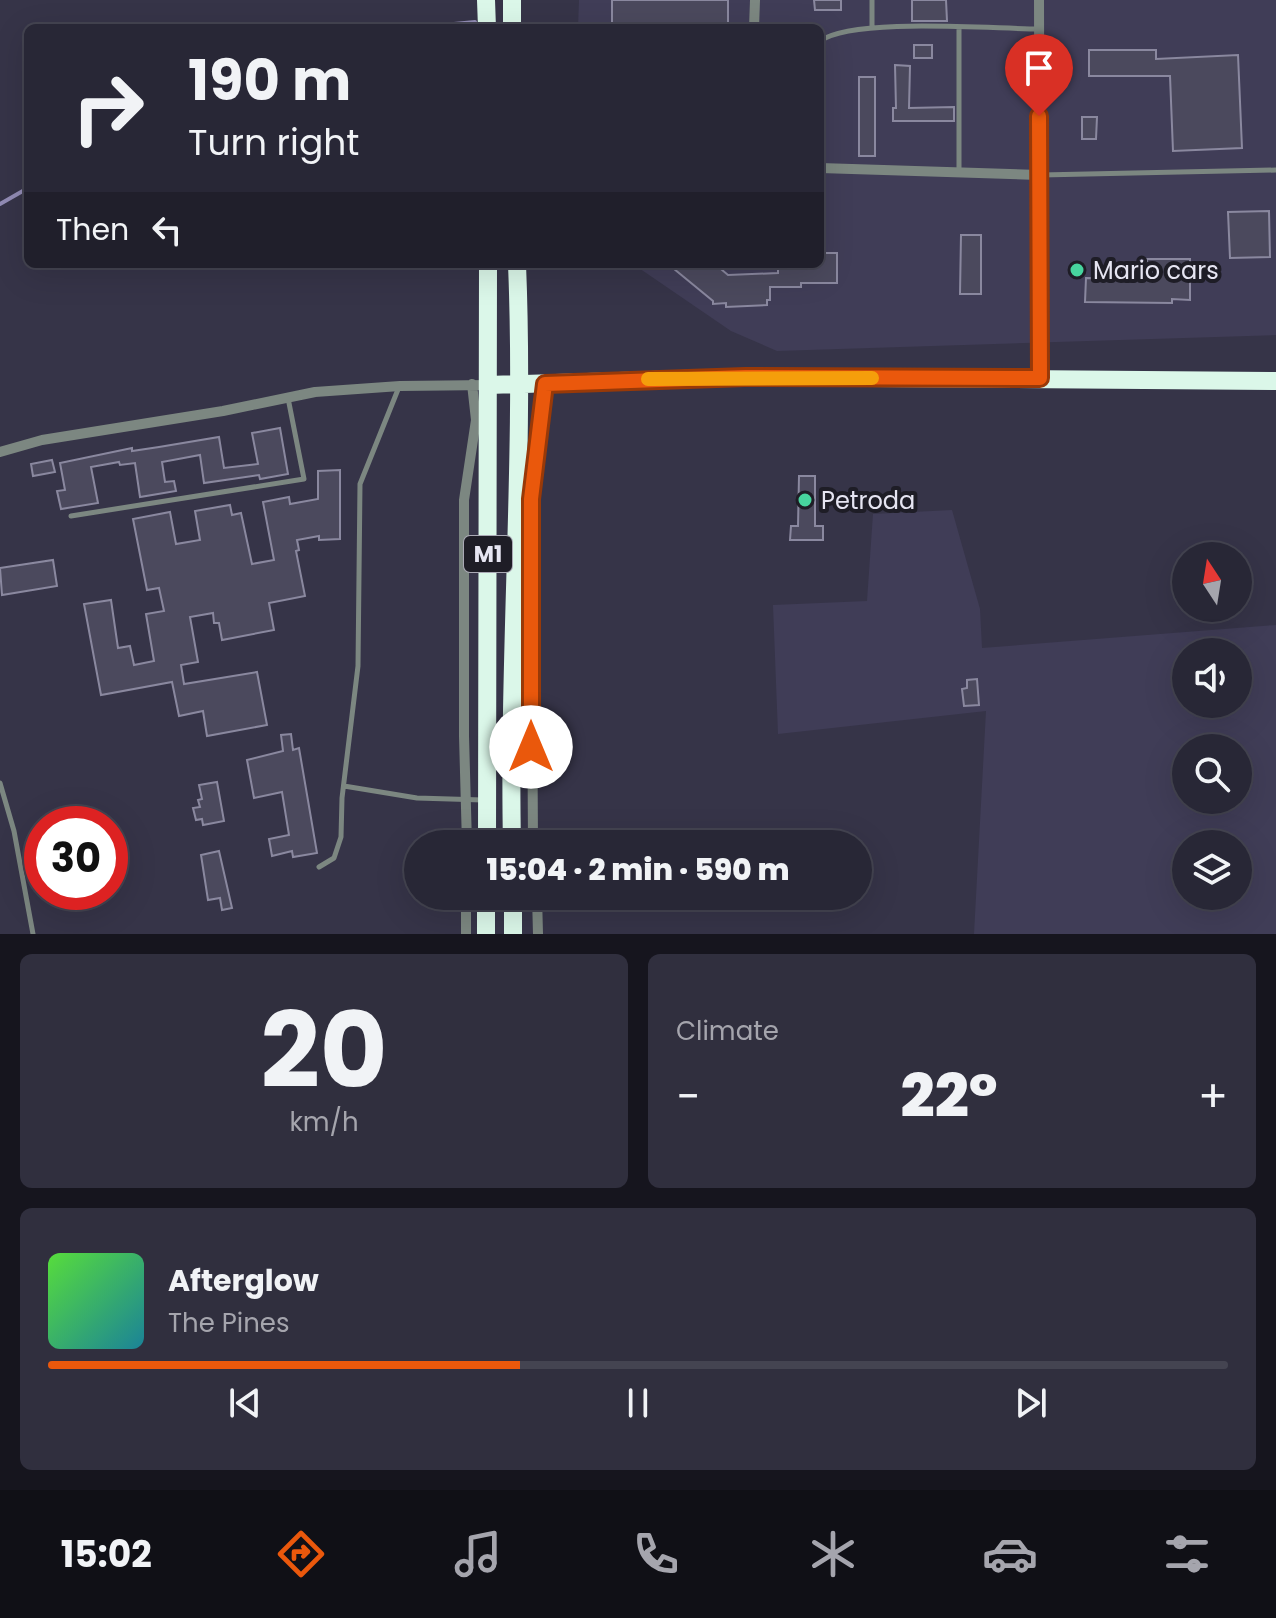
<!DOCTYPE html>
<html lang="en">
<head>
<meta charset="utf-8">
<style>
	body { margin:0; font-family:Poppins,sans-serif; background:#302f3e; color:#f1f3f6; height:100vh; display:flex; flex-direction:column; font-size:30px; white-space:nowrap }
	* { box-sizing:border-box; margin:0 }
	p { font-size:26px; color:#a5a5ad }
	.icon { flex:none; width:44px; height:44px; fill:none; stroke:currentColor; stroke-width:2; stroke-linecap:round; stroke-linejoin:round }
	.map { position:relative; height:934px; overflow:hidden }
	.side { display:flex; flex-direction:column; gap:20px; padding:20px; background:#16151e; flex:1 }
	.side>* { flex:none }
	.top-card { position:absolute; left:24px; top:24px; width:800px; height:244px; border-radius:12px; box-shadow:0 8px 32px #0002,0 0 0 2px #444451; background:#282736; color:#f1f3f6; overflow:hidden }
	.needle { width:52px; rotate:348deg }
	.fabs { position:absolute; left:1172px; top:542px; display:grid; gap:16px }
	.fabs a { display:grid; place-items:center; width:80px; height:80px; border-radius:50%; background:#282736; box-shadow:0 8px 32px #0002,0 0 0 2px #444451; font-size:40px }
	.speed { position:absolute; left:24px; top:806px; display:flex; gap:16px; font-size:40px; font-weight:700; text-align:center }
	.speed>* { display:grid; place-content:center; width:104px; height:104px; border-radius:50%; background:#282736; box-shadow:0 8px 32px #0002,0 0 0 2px #444451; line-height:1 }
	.speed .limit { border:12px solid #d22; background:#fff; color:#111 }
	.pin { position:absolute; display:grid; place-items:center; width:68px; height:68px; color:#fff; margin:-82px -34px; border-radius:50% 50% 50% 0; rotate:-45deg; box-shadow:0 0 8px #0007 }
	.pin .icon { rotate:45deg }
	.me { position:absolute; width:88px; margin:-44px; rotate:0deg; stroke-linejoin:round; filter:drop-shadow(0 0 6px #0008) }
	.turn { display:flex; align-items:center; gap:28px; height:168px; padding:0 32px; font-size:36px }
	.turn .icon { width:104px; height:104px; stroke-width:2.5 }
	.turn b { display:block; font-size:56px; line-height:68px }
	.then { display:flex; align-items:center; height:76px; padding:0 32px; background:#0003; gap:16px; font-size:30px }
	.big { font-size:60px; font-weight:800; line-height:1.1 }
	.side .card { flex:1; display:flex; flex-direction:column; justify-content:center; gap:12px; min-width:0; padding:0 28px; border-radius:12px; background:#302f3e }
	.side .dial { align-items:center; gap:0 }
	.dial b { font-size:104px; line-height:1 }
	.song { display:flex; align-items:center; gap:24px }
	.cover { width:96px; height:96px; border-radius:12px; background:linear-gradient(135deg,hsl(110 70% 55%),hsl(190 70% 35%)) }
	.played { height:8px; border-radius:4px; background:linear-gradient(90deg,#ea580c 40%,#444451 40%) }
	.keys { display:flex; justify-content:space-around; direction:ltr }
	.heat { display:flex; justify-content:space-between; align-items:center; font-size:44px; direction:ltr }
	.side .tiles { flex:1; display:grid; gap:20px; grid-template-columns:1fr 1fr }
	.card:last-child { grid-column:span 2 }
	.trip { position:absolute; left:404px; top:830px; width:468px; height:80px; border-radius:40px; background:#282736; box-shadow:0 8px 32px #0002,0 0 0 2px #444451; font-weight:800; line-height:80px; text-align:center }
	.tab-bar { display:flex; height:128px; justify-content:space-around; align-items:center; background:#101016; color:#a5a5ad }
	.tab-bar .icon { width:56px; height:56px }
	.tab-bar .current { color:#ea580c }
	.tab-bar b { font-size:36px; color:#f1f3f6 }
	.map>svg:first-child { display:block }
	.built { fill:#403d57; fill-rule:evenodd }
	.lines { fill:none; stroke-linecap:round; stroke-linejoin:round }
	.stream { stroke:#918bb4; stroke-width:4 }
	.building { fill:#4b495d; stroke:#8a889f; stroke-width:2 }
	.lane { stroke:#7c8781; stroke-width:5 }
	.street { stroke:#7c8781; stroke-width:10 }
	.highway { stroke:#dbf7e9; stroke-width:18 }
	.route-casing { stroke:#983908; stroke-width:20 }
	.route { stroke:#ea580c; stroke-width:14 }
	.slow { stroke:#f59e0b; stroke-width:14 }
	.poi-dot { fill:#47d49e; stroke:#1e1d26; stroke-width:3 }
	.labels { text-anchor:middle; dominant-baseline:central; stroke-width:8; stroke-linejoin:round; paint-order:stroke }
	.shield { fill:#1e1d26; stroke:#aaa9b5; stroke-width:2 }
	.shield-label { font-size:22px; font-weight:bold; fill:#e6e5f2 }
	.poi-label { font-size:24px; fill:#e6e5f2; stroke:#1e1d26; text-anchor:start }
</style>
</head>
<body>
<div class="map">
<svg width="1276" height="934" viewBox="0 0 1276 934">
	<rect width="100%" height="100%" fill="#363448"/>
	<path class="built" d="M579,0h697v335l-499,16 -46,-20 -98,-67h187v-236h-242z
		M952,510l28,99 2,39 294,-23v309h-302l12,-223 -208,23 -5,-129 94,-4 6,-87zM1186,652h52v52h-52zM1186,748h52v52h-52zM1186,844h52v52h-52z"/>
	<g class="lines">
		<path class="stream" d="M412,28l63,-6
			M0,204l28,-16"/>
	</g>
	<path class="building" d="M612,0h116v28h-116z
		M814,0h27v10h-26z
		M912,0h34l1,21h-35z
		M914,45h18v13h-18z
		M1089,50h67v9l82,-4 4,93 -69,3 -3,-75h-81z
		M895,65l15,1 -1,42 45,-1v14h-61v-13h3z
		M859,77h16v79h-16z
		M1082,117h15l-1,22h-14z
		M1269,211l1,46 -40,1 -2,-46z
		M961,235h20v59h-21z
		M820,253h17v30h-36v4h-31v13h-3v5l-41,2v-4l-13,1v-3l-45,-37h47l13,11 50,-2v-9h42z
		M1147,259h43v41l-18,-1v4l-87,-1 1,-24 60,1z
		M280,428l8,46 -28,5 -1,-4 -55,8 -4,-28 -38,7 3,20 9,-1 2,10 -36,6 -5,-34 -15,2 -1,-3 -28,5 7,36 -37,6 -4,-18 8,-1 -5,-27 72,-15v3l27,-4 60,-10 5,31 34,-4 -6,-31z
		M52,460l3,12 -22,4 -2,-12z
		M340,470v69l-21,1v-4l-22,4 2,10 -3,1 9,45 -36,7 5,27 -52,10 -3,-17h-5l-1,-10 -23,4 8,45 -17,3 3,19 73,-12 10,53 -60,11 -4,-25 -24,5 -7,-34 -71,13 -17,-91 27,-4 7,48 12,-2 4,19 20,-4 -8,-47 18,-3 -5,-23 -12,2 -14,-71 37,-7 6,32 24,-4 -5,-29 35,-6 2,10 9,-2 11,51 22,-4 -11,-58 26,-5 1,7 28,-5v-28z
		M799,476h16v50h8v14h-33l1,-14h7z
		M53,560l4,26 -55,9 -2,-27z
		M977,679l2,26 -15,1 -2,-17 5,-1v-8z
		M291,734l2,16 6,-2 18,105 -24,4 -1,-6 -20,5 -3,-17 20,-4 -7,-43 -28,6 -7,-38 36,-9 -2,-16z
		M217,782l7,39 -21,4 -1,-6 -6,1 -3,-12 7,-1 -2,-7 4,-1 -3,-14z
		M219,851l13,57 -10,2 -2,-12 -12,2 -7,-45z"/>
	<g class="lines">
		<path class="lane" d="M872,0v27
			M820,41c34,-24 172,-12 219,-12
			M959,171v-143
			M1041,175l235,-5
			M71,516l233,-37 -16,-81
			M0,783l14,48 19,103
			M344,786l73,12 66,2
			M319,867l15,-9 7,-21 1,-39 16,-132 2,-182 39,-97"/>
		<path class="street" d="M1039,0l1,378
			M754,28l1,-28
			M820,168l219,7
			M0,452l42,-12 181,-29 92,-19 85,-6 89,-1
			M467,844l-3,-108v-236l12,-80 -4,-36
			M533,844l-2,-345 14,-115
			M537,896l1,38
			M466,934v-38"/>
		<path class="highway" d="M486,0l1,28
			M512,0v28
			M489,385l256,-8 531,4
			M487,844l1,-580
			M512,844c-4,-193 13,-387 5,-580
			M513,896v38
			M486,934v-38"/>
	</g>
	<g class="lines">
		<g class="route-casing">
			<path id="route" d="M531,747v-248l14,-115 200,-7 295,1 -1,-262"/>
		</g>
		<use href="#route" class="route"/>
		<path class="slow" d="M648,379l224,-1"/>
	</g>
	<g class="poi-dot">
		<circle cx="1077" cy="270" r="8"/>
		<circle cx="805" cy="500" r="8"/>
	</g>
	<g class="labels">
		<rect class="shield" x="464" y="536" width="48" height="36" rx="6"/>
		<g class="shield-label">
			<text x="488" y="554">M1</text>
		</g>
		<g class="poi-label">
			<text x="1093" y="270">Mario cars</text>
			<text x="821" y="500">Petroda</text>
		</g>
	</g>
</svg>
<div class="fabs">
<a><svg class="needle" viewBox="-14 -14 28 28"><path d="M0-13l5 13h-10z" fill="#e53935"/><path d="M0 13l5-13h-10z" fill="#a5a5ad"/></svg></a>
<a><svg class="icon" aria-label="sound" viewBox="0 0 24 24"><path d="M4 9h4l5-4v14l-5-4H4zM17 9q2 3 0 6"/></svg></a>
<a><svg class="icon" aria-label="search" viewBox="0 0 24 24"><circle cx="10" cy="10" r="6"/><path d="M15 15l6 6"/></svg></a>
<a><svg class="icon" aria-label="layers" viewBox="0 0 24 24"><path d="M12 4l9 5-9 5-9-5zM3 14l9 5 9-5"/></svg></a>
</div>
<div class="speed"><div class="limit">30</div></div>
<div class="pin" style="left:1039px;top:116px;background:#d93025"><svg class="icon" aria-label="arrive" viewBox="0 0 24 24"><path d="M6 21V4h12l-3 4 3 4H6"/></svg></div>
<svg class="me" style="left:531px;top:747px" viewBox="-20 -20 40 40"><circle r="19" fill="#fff"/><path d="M0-13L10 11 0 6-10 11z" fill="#ea580c"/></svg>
<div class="trip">15:04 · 2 min · 590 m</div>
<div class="top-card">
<div class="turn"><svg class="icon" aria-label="right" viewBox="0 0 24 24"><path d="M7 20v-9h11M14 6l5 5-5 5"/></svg><div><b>190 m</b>Turn right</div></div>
<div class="then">Then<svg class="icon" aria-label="left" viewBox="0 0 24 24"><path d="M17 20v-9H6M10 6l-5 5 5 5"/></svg></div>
</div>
</div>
<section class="side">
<div class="tiles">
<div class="card dial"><b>20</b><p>km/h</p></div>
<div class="card"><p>Climate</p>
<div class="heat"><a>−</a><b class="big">22°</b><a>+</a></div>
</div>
<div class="card">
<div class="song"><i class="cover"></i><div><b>Afterglow</b><p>The Pines</p></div></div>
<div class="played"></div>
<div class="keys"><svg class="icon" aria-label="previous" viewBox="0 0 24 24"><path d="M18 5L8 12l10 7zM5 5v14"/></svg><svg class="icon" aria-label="pause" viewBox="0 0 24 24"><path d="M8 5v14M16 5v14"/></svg><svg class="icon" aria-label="next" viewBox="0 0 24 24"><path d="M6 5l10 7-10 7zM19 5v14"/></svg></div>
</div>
</div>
</section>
<nav class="tab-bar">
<b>15:02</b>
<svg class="icon current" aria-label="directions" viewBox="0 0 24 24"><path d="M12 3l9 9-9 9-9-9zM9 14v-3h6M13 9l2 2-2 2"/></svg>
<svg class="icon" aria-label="music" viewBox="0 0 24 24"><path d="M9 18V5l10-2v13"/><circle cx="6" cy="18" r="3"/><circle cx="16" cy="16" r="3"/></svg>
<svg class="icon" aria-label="phone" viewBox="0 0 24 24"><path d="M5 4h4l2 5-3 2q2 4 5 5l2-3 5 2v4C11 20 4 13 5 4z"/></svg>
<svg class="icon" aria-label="climate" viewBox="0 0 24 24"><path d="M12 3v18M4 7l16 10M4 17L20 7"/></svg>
<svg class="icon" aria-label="car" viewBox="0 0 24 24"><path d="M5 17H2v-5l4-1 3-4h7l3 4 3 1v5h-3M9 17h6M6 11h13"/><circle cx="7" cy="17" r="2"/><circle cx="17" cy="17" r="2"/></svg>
<svg class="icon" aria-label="filters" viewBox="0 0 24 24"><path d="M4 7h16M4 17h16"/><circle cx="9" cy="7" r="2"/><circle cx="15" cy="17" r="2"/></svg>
</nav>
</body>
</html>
